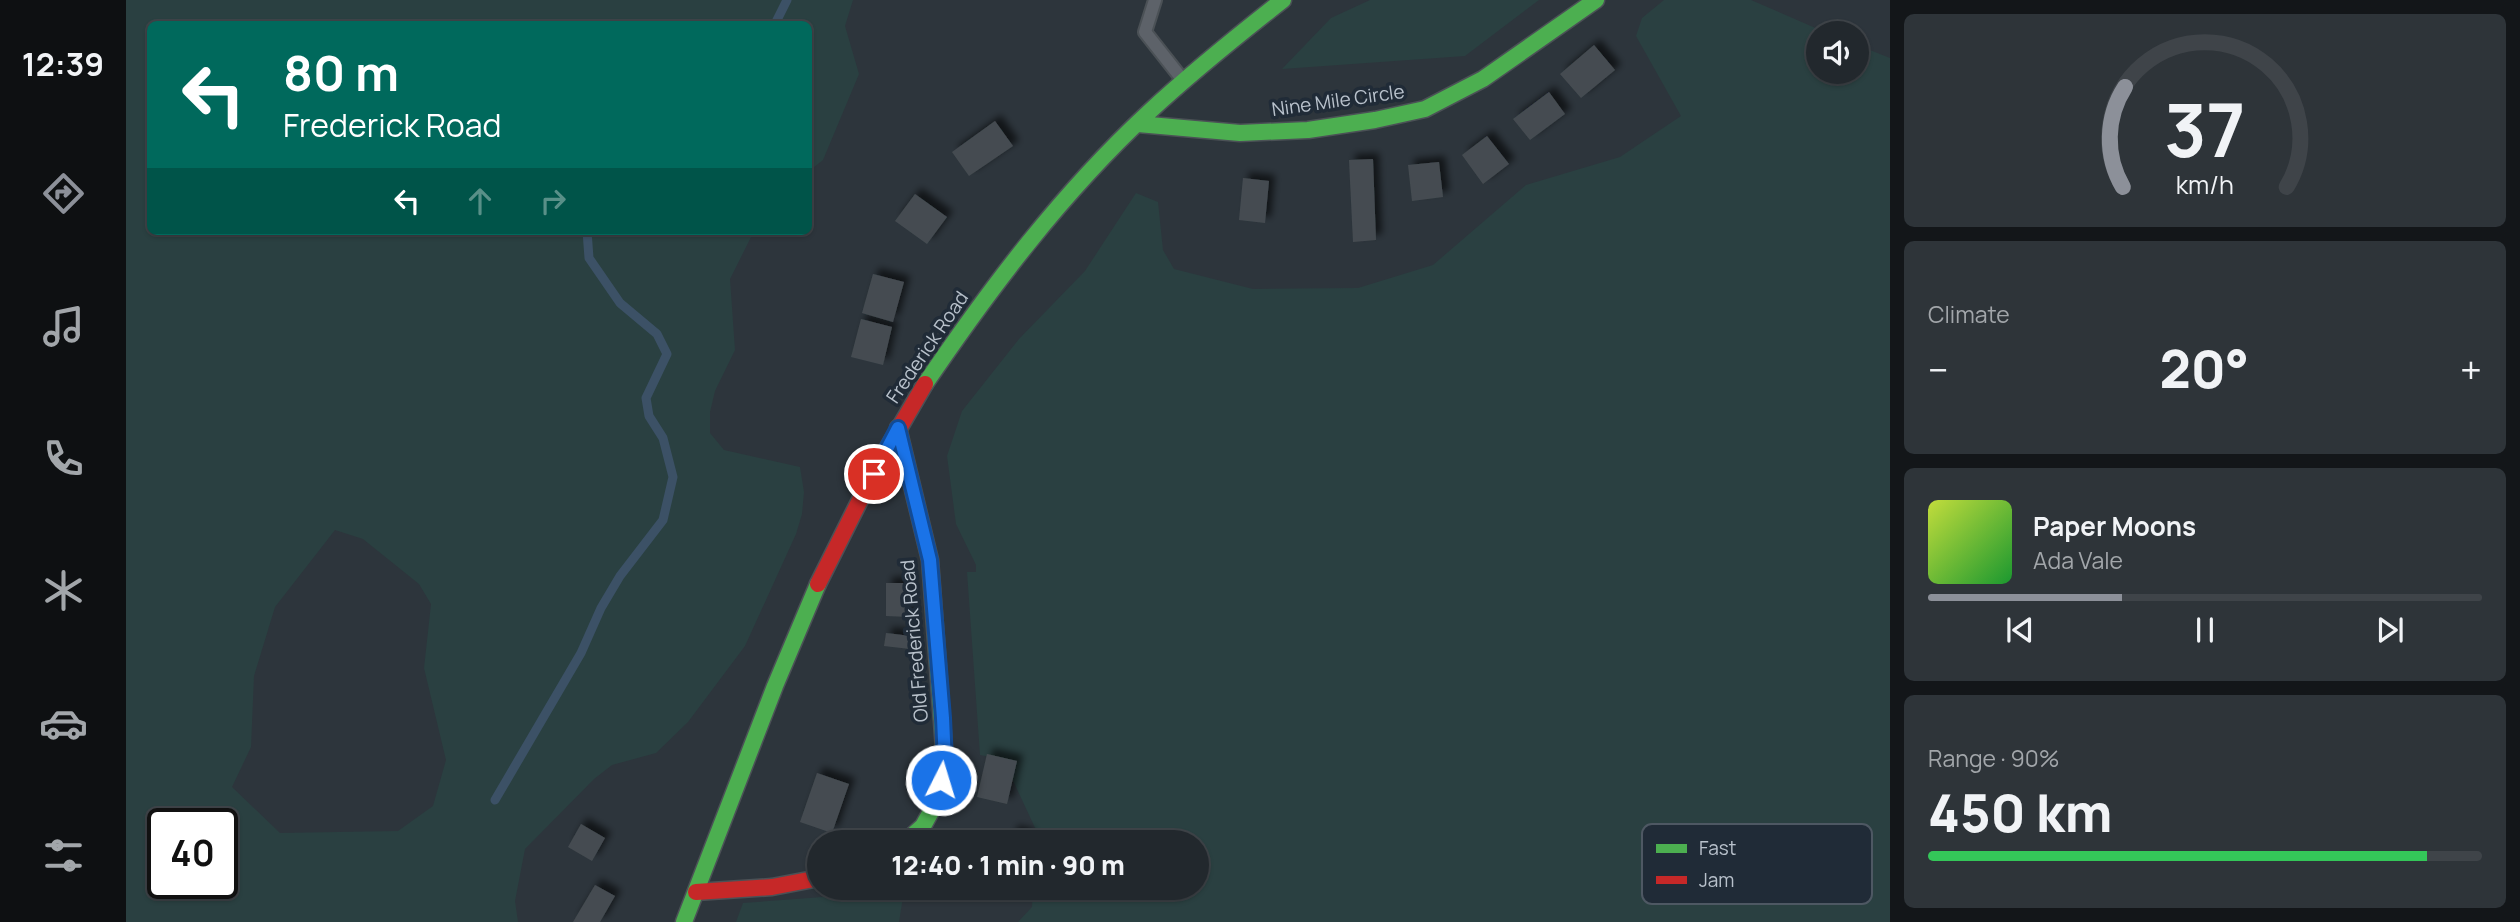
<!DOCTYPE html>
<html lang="en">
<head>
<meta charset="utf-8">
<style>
	body { margin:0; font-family:Manrope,sans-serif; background:#2e3439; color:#f1f3f6; height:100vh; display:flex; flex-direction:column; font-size:26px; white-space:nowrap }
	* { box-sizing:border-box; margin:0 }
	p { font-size:23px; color:#a2a6aa }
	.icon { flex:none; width:38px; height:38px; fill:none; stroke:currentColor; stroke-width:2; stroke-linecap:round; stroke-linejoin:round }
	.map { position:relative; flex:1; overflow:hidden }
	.drawer { display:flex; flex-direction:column; gap:14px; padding:14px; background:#131619; width:630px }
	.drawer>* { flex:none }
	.top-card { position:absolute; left:21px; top:21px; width:665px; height:214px; border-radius:10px; box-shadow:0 2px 5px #0004,0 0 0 2px #3f4449; background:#00695c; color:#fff; overflow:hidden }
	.fabs { position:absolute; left:1680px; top:21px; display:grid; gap:14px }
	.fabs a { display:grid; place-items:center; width:63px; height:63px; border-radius:50%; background:#22282d; box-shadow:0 2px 5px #0004,0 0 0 2px #3f4449; font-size:35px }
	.speed { position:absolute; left:21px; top:808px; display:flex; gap:14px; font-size:35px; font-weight:700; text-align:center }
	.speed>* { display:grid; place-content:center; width:91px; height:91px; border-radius:50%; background:#22282d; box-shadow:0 2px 5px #0004,0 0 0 2px #3f4449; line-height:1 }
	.speed .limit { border:4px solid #111; border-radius:10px; background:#fff; color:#111 }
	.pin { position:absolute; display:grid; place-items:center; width:60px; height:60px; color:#fff; margin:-30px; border:4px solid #fff; border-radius:50%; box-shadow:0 2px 7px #0007 }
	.me { position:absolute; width:77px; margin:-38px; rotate:5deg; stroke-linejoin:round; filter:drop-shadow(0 0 5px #0008) }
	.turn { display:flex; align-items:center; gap:24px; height:147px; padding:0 21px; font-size:32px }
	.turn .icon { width:91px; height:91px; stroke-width:2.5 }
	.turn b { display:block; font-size:49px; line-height:60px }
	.lanes { display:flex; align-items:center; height:66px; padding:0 21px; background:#0003; justify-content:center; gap:35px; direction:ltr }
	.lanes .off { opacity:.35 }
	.big { font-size:52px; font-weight:800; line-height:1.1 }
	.drawer .tile { flex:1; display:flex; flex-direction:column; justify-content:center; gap:10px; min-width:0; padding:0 24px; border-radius:10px; background:#2e3439 }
	.drawer .dial { align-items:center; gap:0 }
	.dial svg { height:182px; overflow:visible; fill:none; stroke:#3f4449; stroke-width:7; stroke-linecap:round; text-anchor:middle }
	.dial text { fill:#f1f3f6; stroke:none }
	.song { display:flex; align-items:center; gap:21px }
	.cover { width:84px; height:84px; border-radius:10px; background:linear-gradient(135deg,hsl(70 70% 55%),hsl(130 70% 35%)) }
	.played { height:7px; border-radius:4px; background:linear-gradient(90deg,#8c9099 35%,#3f4449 35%) }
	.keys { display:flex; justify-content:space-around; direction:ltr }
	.heat { display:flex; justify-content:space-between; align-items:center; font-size:38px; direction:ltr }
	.charge { height:10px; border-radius:5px; background:linear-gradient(90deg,#34c759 90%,#3f4449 0) }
	.trip { position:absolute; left:681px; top:830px; width:402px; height:70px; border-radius:35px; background:#22282d; box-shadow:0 2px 5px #0004,0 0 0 2px #3f4449; font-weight:800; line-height:70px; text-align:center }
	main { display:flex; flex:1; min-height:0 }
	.tabs { display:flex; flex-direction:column; width:126px; justify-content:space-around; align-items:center; background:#0e1012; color:#a2a6aa }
	.tabs .icon { width:49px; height:49px }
	.tabs .current { color:#8c9099 }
	.tabs b { font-size:32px; color:#f1f3f6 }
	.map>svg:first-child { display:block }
	.green { fill:#2a4041; fill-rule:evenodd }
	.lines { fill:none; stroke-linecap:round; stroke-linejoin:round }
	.stream { stroke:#3c5166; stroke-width:9 }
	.building { fill:#454c51; filter:url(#shadow) }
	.lane-casing { stroke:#4b5156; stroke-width:16 }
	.fast-casing { stroke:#4b5156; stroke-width:19 }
	.jam-casing { stroke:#4b5156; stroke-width:19 }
	.lane { stroke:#5d6269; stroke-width:12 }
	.fast { stroke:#4caf50; stroke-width:16 }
	.jam { stroke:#c62828; stroke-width:16 }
	.route-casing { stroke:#114b97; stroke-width:18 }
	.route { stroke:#1a73e8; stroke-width:12 }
	.labels { text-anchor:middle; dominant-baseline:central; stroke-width:7; stroke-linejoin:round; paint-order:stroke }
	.street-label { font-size:19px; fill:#b8c1cb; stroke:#202b37 }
	.key { fill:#202b37; stroke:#4e5863; stroke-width:2 }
	.key-label { font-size:19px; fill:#b8c1cb }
</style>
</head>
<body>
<main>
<nav class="tabs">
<b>12:39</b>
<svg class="icon current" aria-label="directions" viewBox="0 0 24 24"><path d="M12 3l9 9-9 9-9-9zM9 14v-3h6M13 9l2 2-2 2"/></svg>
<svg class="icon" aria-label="music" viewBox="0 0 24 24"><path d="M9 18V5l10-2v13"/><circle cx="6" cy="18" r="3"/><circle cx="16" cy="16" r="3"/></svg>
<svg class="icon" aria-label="phone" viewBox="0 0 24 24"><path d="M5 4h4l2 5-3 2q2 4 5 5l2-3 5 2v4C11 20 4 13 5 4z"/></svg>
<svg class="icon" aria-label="climate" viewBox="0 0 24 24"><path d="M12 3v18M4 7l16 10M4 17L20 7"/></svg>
<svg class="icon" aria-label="car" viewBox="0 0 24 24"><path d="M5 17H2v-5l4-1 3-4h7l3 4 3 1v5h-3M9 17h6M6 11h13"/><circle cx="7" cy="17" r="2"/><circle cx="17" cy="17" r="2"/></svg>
<svg class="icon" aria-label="filters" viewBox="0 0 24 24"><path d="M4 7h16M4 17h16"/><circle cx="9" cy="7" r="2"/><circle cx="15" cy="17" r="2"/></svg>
</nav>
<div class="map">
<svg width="1764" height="922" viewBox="0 0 1764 922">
	<defs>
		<filter id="shadow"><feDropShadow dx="6" dy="-6" stdDeviation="3.5" flood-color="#0009"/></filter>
	</defs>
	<rect width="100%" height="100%" fill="#2d353c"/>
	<path class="green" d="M0,0h727l-8,26 14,48 -36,86 -14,11 -1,-147h-658v207h604l-24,48 5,71 -20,41 -5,21v21l14,17 76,17 4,25 -2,22 -6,20 -51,112 -57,76 -32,31 -44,12 -18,14 -69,70 -10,52 3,21h-392zM209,530l28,9 56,45 12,20 -7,64 22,92 -13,46 -35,25 -118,2 -48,-46 19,-40 3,-71 21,-69zM96,824v60h-59v-60z
		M1244,0h169l-74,56 -183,13 49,-51z
		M1538,0h87l76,33h-9v39h39v-27l33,13v864h-872l14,-15 1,-20h164v-45h-161l1,-10 -34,-73 -23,-4 -13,-183h9v-7l-20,-41 -9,-68 15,-45 57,-72 66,-68 51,-78 22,9 5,48 11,19 79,20 105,-1 75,-23 93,-80 94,-28 61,-41 -45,-80 6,-18z
		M778,891l-5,31h-163l7,-19z"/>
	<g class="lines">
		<path class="stream" d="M649,24l12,-24
			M369,800l86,-147 20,-45 19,-32 43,-56 10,-43 -10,-39 -14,-22 -3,-18 21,-44 -10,-20 -37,-31 -31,-45 -2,-27"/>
	</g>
	<path class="building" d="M1468,45l21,25 -34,28 -21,-24z
		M1423,92l16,22 -35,26 -17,-21z
		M869,121l18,25 -44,30 -17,-24z
		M1361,136l22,28 -26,20 -21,-29z
		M1247,159l3,81 -23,2 -4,-82z
		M1313,162l4,35 -31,4 -4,-36z
		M1117,178l26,3 -4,42 -26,-3z
		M789,194l32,23 -20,27 -32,-23z
		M747,274l31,8 -11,40 -31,-9z
		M735,319l31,8 -9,38 -32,-8z
		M760,583h24l-1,34 -23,-1z
		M760,633l25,3 -1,13 -26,-3z
		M861,754l30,7 -10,43 -30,-7z
		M691,773l32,11 -17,49 -32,-11z
		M455,824l24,14 -13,23 -24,-14z
		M886,831l17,4 -1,7h-19z
		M469,885l20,11 -15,26h-27z"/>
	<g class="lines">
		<g class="lane-casing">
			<path id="lane" d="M1029,0l-10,32 37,47"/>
		</g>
		<g class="fast-casing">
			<path id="fast" d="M1012,124l102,9 68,-3 67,-10 50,-11 58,-30 113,-79
				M799,384c66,-97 137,-191 223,-271 43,-40 89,-77 135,-113
				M772,428l32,132 15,202 -7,37 -15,27 -18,16
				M558,922l91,-236 43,-102"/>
		</g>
		<g class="jam-casing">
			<path id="jam" d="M692,584l58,-116 49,-84
				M570,892l76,-5 47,-9"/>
		</g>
		<use href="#lane" class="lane"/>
		<use href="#fast" class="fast"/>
		<use href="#jam" class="jam"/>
	</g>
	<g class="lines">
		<g class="route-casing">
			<path id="route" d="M748,474l24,-46 32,132 13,158 2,44 -4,18"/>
		</g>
		<use href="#route" class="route"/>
	</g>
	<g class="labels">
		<g class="street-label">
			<text transform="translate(1212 100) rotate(-8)">Nine Mile Circle</text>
			<text transform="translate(801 347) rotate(-56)">Frederick Road</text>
			<text transform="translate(788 641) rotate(-95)">Old Frederick Road</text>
		</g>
	</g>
	<rect x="1516" y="824" width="230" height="80" rx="10" class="key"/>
	<rect x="1530" y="844" width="31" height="9" fill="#4caf50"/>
	<rect x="1530" y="876" width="31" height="8" fill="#c62828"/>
	<g class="key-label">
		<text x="1573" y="855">Fast</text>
		<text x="1573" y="887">Jam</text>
	</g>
</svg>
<div class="fabs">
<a><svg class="icon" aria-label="sound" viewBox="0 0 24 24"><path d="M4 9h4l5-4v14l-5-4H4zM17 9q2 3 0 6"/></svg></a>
</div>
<div class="speed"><div class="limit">40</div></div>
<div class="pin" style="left:748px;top:474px;background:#d93025"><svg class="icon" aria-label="arrive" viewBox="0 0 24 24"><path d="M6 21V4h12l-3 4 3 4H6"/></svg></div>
<svg class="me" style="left:815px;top:780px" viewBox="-20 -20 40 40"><circle r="17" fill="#1a73e8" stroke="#fff" stroke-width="3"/><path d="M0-11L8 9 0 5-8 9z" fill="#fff"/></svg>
<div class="trip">12:40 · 1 min · 90 m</div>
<div class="top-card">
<div class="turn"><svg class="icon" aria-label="left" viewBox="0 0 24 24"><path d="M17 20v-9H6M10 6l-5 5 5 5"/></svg><div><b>80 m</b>Frederick Road</div></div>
<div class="lanes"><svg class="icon" aria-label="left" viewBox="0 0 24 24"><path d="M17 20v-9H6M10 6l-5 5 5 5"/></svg><svg class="icon off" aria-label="ahead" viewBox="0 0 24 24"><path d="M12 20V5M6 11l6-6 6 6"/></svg><svg class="icon off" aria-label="right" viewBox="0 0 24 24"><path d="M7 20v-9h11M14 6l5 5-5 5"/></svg></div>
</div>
</div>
<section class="drawer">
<div class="tile dial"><svg viewBox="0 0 100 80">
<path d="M14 69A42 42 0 1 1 86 69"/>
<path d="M14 69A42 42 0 0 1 15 25" stroke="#8c9099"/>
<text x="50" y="56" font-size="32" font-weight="700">37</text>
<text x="50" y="72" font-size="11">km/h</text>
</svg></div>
<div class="tile"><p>Climate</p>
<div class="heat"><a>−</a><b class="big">20°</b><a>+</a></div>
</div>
<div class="tile">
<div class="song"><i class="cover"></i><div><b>Paper Moons</b><p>Ada Vale</p></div></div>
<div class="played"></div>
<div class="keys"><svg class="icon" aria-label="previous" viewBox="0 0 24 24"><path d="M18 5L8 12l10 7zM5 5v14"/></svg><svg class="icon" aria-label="pause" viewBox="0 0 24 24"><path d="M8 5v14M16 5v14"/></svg><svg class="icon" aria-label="next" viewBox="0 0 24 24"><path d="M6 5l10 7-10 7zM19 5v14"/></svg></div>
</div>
<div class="tile"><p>Range · 90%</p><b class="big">450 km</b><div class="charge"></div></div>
</section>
</main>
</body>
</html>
